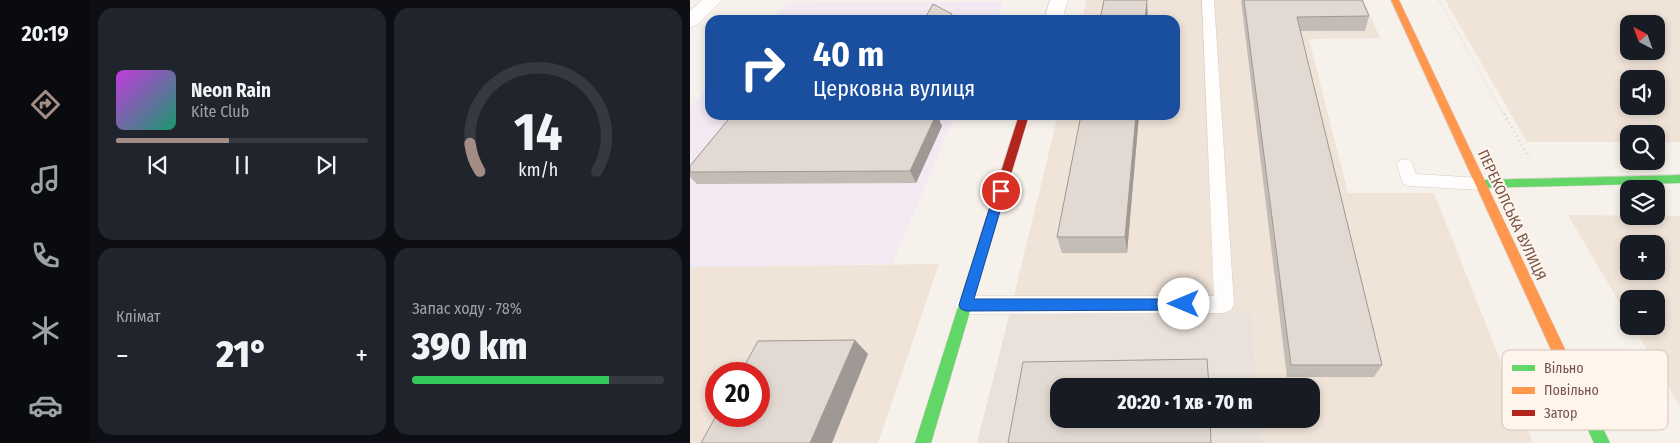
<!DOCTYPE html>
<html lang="uk">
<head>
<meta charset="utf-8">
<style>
	body { margin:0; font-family:"Fira Sans Condensed",sans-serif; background:#20242c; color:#f1f3f6; height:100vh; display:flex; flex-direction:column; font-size:19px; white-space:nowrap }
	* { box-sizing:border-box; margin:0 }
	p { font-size:16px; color:#9ea1a6 }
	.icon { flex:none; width:28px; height:28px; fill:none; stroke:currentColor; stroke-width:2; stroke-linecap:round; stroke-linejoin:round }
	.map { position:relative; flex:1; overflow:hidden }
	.sheet { display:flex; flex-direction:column; gap:8px; padding:8px; background:#0d0f14; width:600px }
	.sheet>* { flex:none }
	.guide { position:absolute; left:15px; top:15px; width:475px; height:105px; border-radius:15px; box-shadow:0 2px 8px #0003; background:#1a4fa0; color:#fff; overflow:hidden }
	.needle { width:32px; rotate:319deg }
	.tools { position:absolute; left:930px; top:15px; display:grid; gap:10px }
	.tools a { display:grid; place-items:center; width:45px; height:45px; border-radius:10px; background:#171b24; box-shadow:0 2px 8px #0003; font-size:25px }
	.speed { position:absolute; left:15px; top:362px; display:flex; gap:10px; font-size:25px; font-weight:700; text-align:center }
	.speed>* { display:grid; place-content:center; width:65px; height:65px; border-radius:50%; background:#171b24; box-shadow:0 2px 8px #0003; line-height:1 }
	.speed .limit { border:8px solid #d22; background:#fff; color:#111 }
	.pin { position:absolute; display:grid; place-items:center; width:42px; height:42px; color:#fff; margin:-21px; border:2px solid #fff; border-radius:50%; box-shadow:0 1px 5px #0007 }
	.me { position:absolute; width:55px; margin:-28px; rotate:270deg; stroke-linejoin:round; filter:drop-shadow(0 0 4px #0008) }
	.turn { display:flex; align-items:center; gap:18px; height:105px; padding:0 25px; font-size:22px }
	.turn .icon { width:65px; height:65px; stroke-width:2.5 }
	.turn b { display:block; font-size:35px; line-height:42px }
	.big { font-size:38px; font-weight:800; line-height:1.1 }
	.sheet .widget { flex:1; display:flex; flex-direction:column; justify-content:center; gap:8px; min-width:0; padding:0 18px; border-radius:15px; background:#20242c }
	.sheet .dial { align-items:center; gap:0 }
	.dial svg { height:130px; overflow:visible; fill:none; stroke:#363941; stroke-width:7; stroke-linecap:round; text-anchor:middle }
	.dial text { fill:#f1f3f6; stroke:none }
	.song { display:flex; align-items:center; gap:15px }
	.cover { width:60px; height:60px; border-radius:8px; background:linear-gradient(135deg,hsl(290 70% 55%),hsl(160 70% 35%)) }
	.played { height:5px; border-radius:2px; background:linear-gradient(90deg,#a28c83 45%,#363941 45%) }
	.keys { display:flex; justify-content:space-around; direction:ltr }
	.heat { display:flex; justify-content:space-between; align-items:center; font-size:28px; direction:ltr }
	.charge { height:8px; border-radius:4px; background:linear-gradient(90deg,#34c759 78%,#363941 0) }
	.sheet .tiles { flex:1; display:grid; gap:8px; grid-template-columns:repeat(2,1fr) }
	.trip { position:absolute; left:360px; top:378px; width:270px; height:50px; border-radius:15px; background:#171b24; box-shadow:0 2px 8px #0003; font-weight:800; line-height:50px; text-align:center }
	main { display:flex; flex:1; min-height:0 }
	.tabs { display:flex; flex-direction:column; width:90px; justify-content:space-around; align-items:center; background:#090b0e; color:#9ea1a6 }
	.tabs .icon { width:35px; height:35px }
	.tabs .selected { color:#a28c83 }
	.tabs b { font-size:22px; color:#f1f3f6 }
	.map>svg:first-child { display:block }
	.residential { fill:#f0e3d8; fill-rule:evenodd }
	.industrial { fill:#eae1db }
	.education { fill:#f2e9f2 }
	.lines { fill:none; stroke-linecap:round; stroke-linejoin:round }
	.lane-casing { stroke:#d6ccc8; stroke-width:1 }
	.street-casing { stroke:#d6ccc8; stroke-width:1 }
	.fast-casing { stroke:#d6ccc7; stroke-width:1 }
	.slow-casing { stroke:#d6ccc7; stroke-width:1 }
	.jam-casing { stroke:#d6ccc7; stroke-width:1 }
	.path-far1 { stroke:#dad0ce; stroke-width:2.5; stroke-dasharray:0.5 2.5; stroke-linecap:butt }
	.path { stroke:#dad0ce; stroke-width:3; stroke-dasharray:1 4; stroke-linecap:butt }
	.lane { fill:#fefdfc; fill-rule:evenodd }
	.street { fill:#fefdfc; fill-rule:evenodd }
	.fast { fill:#63d668; fill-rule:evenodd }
	.slow { fill:#ff974d; fill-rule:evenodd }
	.jam { fill:#b3261e; fill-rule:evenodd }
	.wall { fill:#c3bbb5 }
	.shaded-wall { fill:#9f9894 }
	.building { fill:#e3d9d3; stroke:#9f9894 }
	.route { fill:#1a73e8; stroke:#114b97 }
	.labels { text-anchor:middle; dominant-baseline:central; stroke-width:4; stroke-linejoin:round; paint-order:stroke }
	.street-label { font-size:15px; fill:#74554b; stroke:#fff5ec }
	.key { fill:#fff5ec; stroke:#d5c5bc; stroke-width:1 }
	.key-label { font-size:14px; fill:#74554b }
</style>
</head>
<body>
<main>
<nav class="tabs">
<b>20:19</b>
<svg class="icon selected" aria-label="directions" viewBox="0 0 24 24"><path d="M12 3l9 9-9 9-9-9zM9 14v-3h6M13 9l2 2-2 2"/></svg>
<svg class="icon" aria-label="music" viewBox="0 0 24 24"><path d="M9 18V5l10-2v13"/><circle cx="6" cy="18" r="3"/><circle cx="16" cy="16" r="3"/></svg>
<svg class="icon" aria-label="phone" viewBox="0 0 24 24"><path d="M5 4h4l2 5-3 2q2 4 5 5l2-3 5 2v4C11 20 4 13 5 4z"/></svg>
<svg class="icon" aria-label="climate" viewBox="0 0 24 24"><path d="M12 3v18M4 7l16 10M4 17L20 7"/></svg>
<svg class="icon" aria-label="car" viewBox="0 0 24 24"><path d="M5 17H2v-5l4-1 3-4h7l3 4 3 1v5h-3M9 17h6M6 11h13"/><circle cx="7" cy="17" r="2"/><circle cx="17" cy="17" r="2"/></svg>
</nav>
<section class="sheet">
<div class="tiles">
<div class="widget">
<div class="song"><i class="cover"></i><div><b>Neon Rain</b><p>Kite Club</p></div></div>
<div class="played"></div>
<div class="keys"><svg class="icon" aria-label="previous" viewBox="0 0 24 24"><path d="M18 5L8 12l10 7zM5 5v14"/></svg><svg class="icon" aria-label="pause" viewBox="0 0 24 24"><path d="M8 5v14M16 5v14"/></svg><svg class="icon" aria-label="next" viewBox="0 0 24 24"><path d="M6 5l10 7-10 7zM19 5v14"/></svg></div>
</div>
<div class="widget dial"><svg viewBox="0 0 100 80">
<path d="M14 69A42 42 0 1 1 86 69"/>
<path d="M14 69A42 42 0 0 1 8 52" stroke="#a28c83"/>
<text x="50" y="56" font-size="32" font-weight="700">14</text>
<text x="50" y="72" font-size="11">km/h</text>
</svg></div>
<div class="widget"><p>Клімат</p>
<div class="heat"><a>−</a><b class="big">21°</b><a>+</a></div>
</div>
<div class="widget"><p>Запас ходу · 78%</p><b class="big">390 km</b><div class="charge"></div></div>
</div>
</section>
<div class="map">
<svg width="990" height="443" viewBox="0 0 990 443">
	<rect width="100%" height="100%" fill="#f7f1eb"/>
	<path class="residential" d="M396,0h278l16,38 -71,1 39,154h86l99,250h-271l-2,-24h51v-33h-54l-6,-73 -241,-1 48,-197h117v-95h-93z
		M755,0h235v142h-24v-8h-27v8h-102zM939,24h27v27h-27zM939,79h27v27h-27z
		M878,215l112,1v191l-47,-81h23v-27h-27v20zM939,244h27v27h-27z
		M249,264l-61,179h-188v-176zM26,374h43v42h-43z"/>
	<path class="industrial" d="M320,312l241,1 6,73h-198v33h201l2,24h-285z"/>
	<path class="education" d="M313,2l-7,18h-225l16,-17z
		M20,86v29h245l-63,149 -202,3v-160z"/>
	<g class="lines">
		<g class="lane-casing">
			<path id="lane" d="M512,0h12l20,304 -3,6 -7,3 -259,1 -7,-3 -3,-6 3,-6 7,-3h249z
				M715,159l6,2 5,13 65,4 6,2 2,4 -2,4 -6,2 -72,-4 -6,-2 -6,-19 2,-4z"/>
		</g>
		<g class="street-casing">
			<path id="street" d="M12,0h20l-25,25 -7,2v-16z
				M360,0h18l-6,20h-18z"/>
		</g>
		<g class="fast-casing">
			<path id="fast" d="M990,175v8l-199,5 -5,-4 5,-4z
				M293,242l4,2 2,3 -58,196h-16l62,-196 2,-3z
				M885,379l5,2 30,62h-16l-26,-57 2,-5z"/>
		</g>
		<g class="slow-casing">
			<path id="slow" d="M701,0h8l181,381 2,5 -2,5 -5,2 -5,-2z"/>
		</g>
		<g class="jam-casing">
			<path id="jam" d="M329,115h10l-40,132 -2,3h-8l-2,-3z"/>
		</g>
		<path class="path-far1" d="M749,0l65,115"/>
		<path class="path" d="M814,114l25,44"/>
		<use href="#lane" class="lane"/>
		<use href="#street" class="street"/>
		<use href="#fast" class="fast"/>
		<use href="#slow" class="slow"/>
		<use href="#jam" class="jam"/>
	</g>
	<path class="wall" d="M551,0h121l7,16 -4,15h-65l82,334 -8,12h-87z
		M42,115h56l-1,1 150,-1 5,11 -26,57 -219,1 -7,-7v-11z
		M391,115h58l-12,138h-65l-5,-16z"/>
	<path class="shaded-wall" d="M457,0l1,20h-3z
		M262,14l2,6h-5z
		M80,115h18l-10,13 -9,-12z
		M246,115h1l5,11 -26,57 -6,-12z
		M446,115h3l-12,138 -2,-16z
		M165,340l13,14 -36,89h-22z"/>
	<path class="building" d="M414,0h43l-2,20h-45z
		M554,0h118l7,16 -72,1 85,348h-91z
		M243,4l19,10 -3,6h-25z
		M42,115h38l-1,1 167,-1 -26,56 -220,1v-6z
		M391,115h55l-11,122h-68z
		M165,340l-45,103h-109l15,-27h43v-42h-19l18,-33z
		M517,359l2,27h-150v33h151l1,24h-203l15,-81z"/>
	<path class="route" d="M311,187l5,4 -32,108h210l5,1 2,4 -2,4 -5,2 -218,1 -5,-2 -2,-4 36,-114z"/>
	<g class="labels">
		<g class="street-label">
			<text transform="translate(822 215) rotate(65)">ПЕРЕКОПСЬКА ВУЛИЦЯ</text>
		</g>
	</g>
	<rect x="812" y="350" width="166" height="80" rx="8" class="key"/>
	<rect x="822" y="365" width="23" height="6" fill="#63d668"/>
	<rect x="822" y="387" width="23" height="7" fill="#ff974d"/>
	<rect x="822" y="410" width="23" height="6" fill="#b3261e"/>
	<g class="key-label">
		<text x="854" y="373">Вільно</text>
		<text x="854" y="395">Повільно</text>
		<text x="854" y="418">Затор</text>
	</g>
</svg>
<div class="tools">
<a><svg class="needle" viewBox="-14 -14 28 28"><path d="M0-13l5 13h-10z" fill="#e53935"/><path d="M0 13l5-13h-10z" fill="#9ea1a6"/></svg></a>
<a><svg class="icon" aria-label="sound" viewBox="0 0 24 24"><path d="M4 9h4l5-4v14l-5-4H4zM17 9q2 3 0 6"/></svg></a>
<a><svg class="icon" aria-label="search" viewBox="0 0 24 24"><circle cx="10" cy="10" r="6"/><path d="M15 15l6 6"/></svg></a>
<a><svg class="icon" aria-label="layers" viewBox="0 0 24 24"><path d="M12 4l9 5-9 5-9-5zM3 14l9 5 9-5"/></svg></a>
<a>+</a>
<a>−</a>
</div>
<div class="speed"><div class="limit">20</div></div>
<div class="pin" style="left:311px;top:191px;background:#d93025"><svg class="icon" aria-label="arrive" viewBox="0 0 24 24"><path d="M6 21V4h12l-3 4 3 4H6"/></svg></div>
<svg class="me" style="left:494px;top:304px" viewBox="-20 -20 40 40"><circle r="19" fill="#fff"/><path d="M0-13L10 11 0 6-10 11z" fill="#1a73e8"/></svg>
<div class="trip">20:20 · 1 хв · 70 m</div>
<div class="guide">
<div class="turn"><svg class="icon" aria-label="right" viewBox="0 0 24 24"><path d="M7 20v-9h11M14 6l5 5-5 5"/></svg><div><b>40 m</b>Церковна вулиця</div></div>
</div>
</div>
</main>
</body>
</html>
